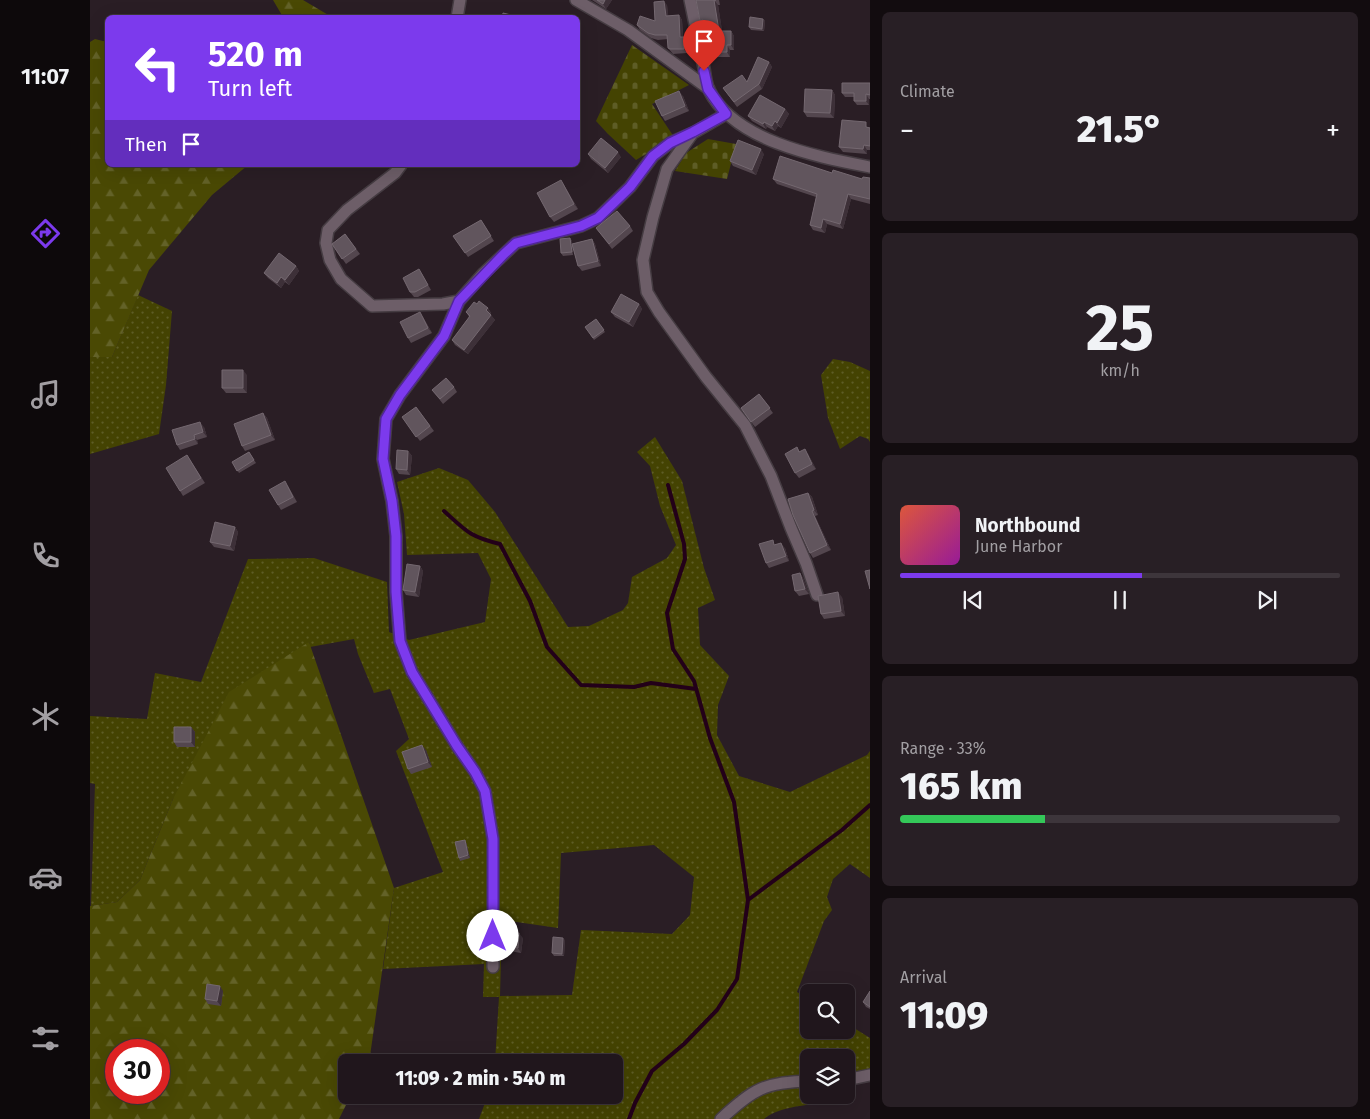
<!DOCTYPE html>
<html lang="en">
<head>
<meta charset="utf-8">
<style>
	body { margin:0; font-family:"Fira Sans",sans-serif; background:#281f25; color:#f1f3f6; height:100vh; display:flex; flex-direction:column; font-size:19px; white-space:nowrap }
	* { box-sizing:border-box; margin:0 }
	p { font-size:16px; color:#a29fa3 }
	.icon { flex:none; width:28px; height:28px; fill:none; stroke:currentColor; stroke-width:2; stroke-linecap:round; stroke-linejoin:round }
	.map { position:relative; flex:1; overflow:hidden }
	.side { display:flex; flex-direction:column; gap:12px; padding:12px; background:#120c0f; width:500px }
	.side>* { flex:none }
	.banner { position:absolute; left:15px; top:15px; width:475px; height:152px; border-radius:8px; box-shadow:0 5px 20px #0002,0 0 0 1px #3d353b; background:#7c3aed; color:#fff; overflow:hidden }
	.tools { position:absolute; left:710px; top:984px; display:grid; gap:10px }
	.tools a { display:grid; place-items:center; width:55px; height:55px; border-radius:8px; background:#20161c; box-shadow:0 5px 20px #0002,0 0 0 1px #3d353b; font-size:25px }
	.speed { position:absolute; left:15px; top:1039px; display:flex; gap:10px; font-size:25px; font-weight:700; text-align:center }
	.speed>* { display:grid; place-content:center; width:65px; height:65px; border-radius:50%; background:#20161c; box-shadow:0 5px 20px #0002,0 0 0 1px #3d353b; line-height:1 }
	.speed .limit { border:8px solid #d22; background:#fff; color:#111 }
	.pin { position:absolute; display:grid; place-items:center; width:42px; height:42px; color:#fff; margin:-51px -21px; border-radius:50% 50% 50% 0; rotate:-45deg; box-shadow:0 0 5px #0007 }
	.pin .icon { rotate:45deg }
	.me { position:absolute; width:55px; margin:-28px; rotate:0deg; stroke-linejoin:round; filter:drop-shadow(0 0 4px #0008) }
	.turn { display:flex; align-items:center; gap:18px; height:105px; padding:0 20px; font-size:22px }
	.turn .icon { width:65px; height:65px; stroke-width:2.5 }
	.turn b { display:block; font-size:35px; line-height:42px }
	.then { display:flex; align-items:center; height:48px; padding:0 20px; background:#0003; gap:10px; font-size:19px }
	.big { font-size:38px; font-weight:800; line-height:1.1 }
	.side .tile { flex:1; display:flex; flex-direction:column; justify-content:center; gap:8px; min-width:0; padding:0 18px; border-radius:8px; background:#281f25 }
	.side .dial { align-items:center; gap:0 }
	.dial b { font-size:65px; line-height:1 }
	.song { display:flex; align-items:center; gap:15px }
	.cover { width:60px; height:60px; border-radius:8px; background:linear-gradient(135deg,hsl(10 70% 55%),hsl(300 70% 35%)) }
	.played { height:5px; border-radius:2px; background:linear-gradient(90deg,#7c3aed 55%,#3d353b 55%) }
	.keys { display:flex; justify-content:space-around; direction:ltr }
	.heat { display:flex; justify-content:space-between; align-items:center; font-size:28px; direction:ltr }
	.charge { height:8px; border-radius:4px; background:linear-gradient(90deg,#34c759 33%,#3d353b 0) }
	.trip { position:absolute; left:248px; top:1054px; width:285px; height:50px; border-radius:8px; background:#20161c; box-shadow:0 5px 20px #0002,0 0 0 1px #3d353b; font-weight:800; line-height:50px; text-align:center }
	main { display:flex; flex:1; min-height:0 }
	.dock { display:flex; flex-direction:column; width:90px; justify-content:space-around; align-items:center; background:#0d090b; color:#a29fa3 }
	.dock .icon { width:35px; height:35px }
	.dock .selected { color:#7c3aed }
	.dock b { font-size:22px; color:#f1f3f6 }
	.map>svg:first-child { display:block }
	.grass { fill:url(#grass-dots); fill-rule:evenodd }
	.forest { fill:url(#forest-firs); fill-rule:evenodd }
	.cemetery { fill:url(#cemetery-stones) }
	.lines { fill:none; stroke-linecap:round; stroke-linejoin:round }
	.stream { stroke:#230019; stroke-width:4 }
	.minor-casing { stroke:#453c42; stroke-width:14 }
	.minor { stroke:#6d5e68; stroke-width:11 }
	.wall { fill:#53464e }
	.shaded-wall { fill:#3d3038 }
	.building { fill:#61555d; stroke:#746870 }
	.route-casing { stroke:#51269a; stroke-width:12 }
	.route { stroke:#7c3aed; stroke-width:9 }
</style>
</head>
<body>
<main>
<nav class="dock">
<b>11:07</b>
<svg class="icon selected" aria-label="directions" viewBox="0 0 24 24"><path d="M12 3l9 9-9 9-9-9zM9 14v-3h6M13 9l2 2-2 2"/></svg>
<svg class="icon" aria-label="music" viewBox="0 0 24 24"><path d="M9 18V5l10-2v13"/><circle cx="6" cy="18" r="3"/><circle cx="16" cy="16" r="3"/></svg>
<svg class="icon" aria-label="phone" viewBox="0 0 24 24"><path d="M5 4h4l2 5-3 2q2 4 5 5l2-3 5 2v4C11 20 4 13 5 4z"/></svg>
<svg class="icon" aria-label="climate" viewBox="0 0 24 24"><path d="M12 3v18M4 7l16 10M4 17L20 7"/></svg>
<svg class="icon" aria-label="car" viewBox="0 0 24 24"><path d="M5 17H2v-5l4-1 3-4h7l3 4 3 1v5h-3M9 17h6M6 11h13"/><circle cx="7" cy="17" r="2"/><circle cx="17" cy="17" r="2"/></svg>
<svg class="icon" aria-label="filters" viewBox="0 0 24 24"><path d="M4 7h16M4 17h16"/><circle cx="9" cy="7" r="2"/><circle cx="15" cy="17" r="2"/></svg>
</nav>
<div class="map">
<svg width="780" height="1119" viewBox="0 0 780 1119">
	<defs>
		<pattern id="grass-dots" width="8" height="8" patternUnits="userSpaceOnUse" patternTransform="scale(1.25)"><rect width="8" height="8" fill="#444302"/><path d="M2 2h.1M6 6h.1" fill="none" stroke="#5e5d26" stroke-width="1.8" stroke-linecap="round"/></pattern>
		<pattern id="forest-firs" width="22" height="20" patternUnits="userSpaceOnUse" patternTransform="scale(1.25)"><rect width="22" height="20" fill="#4a4904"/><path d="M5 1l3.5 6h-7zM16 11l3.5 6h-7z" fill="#636228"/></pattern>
		<pattern id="cemetery-stones" width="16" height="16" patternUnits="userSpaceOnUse" patternTransform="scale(1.25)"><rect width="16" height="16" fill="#444302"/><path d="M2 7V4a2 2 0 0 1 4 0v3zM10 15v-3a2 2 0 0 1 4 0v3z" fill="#5e5d26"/></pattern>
	</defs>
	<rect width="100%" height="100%" fill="#2a1e25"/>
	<path class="grass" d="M48,295l34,16 -6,74 -7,49 -69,20v-97h22z
		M743,359l17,3 20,9v71l-2,-3 -8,-3 -20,13 -12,-31 -7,-43z
		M565,437l27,44 22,87 11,32 -17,8 2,37 29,31 -11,29 -1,30 22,41 51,16 77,-37 3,-4v127l-20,-14 -17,15 -6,18 5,13 -8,11 -27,71 12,7v31h37v-7l24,15v32l-10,4 -13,-1 -1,7v-22h-37v37h35l-1,7c-21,1 -63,3 -79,17h-285l9,-24h126v-33h-119l4,-65h-16l1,-33 -101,5 11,-81 49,-16 -47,-121 13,-12 -19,-50 -16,4 -16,-39 -4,-15 -44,8 -1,-5 -136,157 -33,81 -23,22 -26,4 4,-122 -5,-1v-67l57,3 8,-46 46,9 47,-123 66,-1 73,24 2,50 20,8 76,-18 6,-43 -13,-26 -71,2 -3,-41 -7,-32 42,-14 29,12 27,32 73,115 21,-1 34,-16 5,-7 4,-26 35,-19 9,-13 -16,-39 -10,-40 -13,-14zM564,845l40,32 -4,38 -18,19 -91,-4 -9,65 -72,1 2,-76 56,8 3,-75z"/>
	<path class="forest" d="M183,0h30l27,16 -1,2 -46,-1z
		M5,39l12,3 1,123h140l-36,30 -63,75 -37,87h-22v-315z
		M219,642l85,246 -24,168 -3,6h-21v33h5l-12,24h-249v-213l27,-4 23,-22 33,-81 56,-107zM26,1050h43v42h-43z"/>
	<path class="cemetery" d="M542,45l57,40 -37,19 22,33 -38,23 -28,-26 -12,-13z
		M618,139l28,5 -9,35 -52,-8 11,-18z"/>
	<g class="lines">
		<path class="stream" d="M354,511c22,20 26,26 56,33l30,57 17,46 34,38 53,2 17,-4 45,6
			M658,900l94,-70 28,-25
			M539,1119l6,-16 17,-32 32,-27 33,-34 20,-31 11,-79 -14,-98 -24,-64 -16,-57 -21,-32 -6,-36 18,-54 -1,-15 -16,-59"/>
		<g class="minor-casing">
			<path id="minor" d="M486,0l52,30 81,59
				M600,0c5,23 9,45 14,68 1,7 2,16 5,22 26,52 110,67 161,77
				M367,18l3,-18
				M602,134l-25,35 -14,48 -10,43 4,32 12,20 47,65 39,48 26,51 20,52 15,35 11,32
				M311,165l-6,8 -48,37 -19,20 -2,13 4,17 11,19 31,27 71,-2 16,-3 25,-28 32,-30 65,-17 17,-8 32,-31 23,-31 17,-13 23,-10 33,-19
				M369,301l-15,35 -44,59 -14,24 -3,40 9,42 4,35v56l4,49 12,31 45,74 18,26 10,19 8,48v128
				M756,1080l24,-5
				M631,1119c32,-30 44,-37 88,-38"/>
		</g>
		<use href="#minor" class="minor"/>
	</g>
	<path class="wall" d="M502,0h20l-6,9z
		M606,0h23l1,5h-2l4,26h9l3,5v14h-4v7h-21l-3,-5 -3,-26 -3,-5z
		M577,5l1,11 11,-1 3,5 1,17 4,4v12l-14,1 -5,-6v-9l-10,1 -7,-2 -11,-8 -3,-5 18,-4z
		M673,19l2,2 -1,10 -13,-1 -2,-3z
		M679,62l3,5 -10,22 -25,18 -14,-19 24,-6z
		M780,83v16h-1v6h-12l-3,-4v-4h-9l-3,-4z
		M742,90l3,5 -1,23 -27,-1 -3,-5z
		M593,96l6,15 -24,10 -3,-5z
		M695,109l4,5 -8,14 -3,-2 -3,5 -8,-4 -1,2 -14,-8 -4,-5z
		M779,127l1,1v22h-3v4l-24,-2 -4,-5z
		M498,154l33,3 -13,16 -17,-14z
		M674,154l-8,21 -23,-9 -3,-5z
		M742,173l30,6 8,-1v26l-19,-5 -8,30 -16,-5 -2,9 -12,-3 -3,-5 6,-28 -39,-13 -4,-5z
		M471,180l17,29 -24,13 -4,-5z
		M391,220l13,21 -26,16 -15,-21z
		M540,226l3,5 -21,18 -16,-21z
		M255,234l15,20 -14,10 -14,-20z
		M480,238l2,3v3l20,-5 3,5 6,22 -19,5 -4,-5 -5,-20v9l-10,1 -2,-3z
		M206,266l3,5 -10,14 -4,-3 -4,6 -13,-10 -4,-5z
		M332,274l9,16 -13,7h-4l-4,-5z
		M387,304l11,4 3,5 -1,1 5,6 -27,34 -13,-9 -3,-5 17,-23 -3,-5z
		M549,304l3,5 -9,18 -18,-10 -4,-5z
		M333,317l9,16 -21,10 -3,-5z
		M506,319l9,13 -11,8 -9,-13z
		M157,375v18h-21l-4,-5z
		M364,387l3,5 -14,12 -11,-14z
		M669,394l14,19 -18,14 -14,-19z
		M326,407l18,24 -14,10 -18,-24z
		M173,413l4,5 8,22 -30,11 -3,-5z
		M114,427l3,10 -10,3 1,4 -18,6 -3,-5z
		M707,447l3,5 8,2 8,15 -17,9 -4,-5z
		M318,451l4,5 -2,19 -11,-1 -3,-5z
		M159,452l7,11 -17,10 -7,-11z
		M97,455l18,28 -22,13 -3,-5z
		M198,486l9,16 -16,8 -3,-5z
		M718,493l4,4 6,18 -3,1 16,34 -18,8 -3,-5z
		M145,527l3,5 -4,19 -20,-4 -4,-5z
		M686,545l9,3 4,13 -20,7 -3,-5z
		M330,566l3,5 -4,26 -13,-2 -3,-5z
		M710,573l3,5 6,16 -10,2 -4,-5z
		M752,597l3,19 -21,3 -3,-5z
		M101,727l4,5v15h-18l-3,-5z
		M336,750l6,17 -21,7 -3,-5z
		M375,840l1,2 4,16 -10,3 -1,-3z
		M433,938l-2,15 -17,-3 -3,-4z
		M475,940l-1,16h-10l-2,-3z
		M133,991l-2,15 -13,-2 -3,-5z
		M780,991v18l-4,-2 -3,-5z"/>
	<path class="shaded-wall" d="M515,0h7l-6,9 -3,-5z
		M624,0l4,5 5,31 -4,-5z
		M574,1l3,4 2,16 -3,-5z
		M589,15l3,5 1,21 -3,-4z
		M673,19l2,2 -1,10 -2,-2z
		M641,31l3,5v14l-3,-5z
		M594,37l3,4v12l-3,-4z
		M637,45l3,5v7l-3,-5z
		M679,62l3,5 -10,22 -3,-5z
		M742,90l3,5 -1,23 -4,-5z
		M589,91l4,5 6,15 -4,-5z
		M776,94l3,5v6l-3,-4z
		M695,109l4,5 -8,14 -4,-5z
		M685,121l3,5 -3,5 -3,-5z
		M674,122l3,5 -1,2 -3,-5z
		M774,145l3,5v4l-4,-5z
		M671,149l3,5 -8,21 -4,-5z
		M528,152l3,5 -13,16 -3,-5z
		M471,180l3,5 14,24 -4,-5z
		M758,194l3,5 -8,30 -3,-5z
		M733,219l4,5 -2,9 -4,-5z
		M480,238l2,3 1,14 -1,-3z
		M502,239l3,5 6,22 -3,-5z
		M206,266l3,5 -10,14 -4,-5z
		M191,277l4,5 -4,6 -4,-5z
		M549,304l3,5 -9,18 -4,-5z
		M398,308l3,5 -2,2 -3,-5z
		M330,312l3,5 9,16 -4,-5z
		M401,315l4,5 -27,34 -4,-4z
		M153,370l4,5v18l-4,-5z
		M173,413l4,5 8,22 -4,-5z
		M110,422l4,5 3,10 -4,-5z
		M104,435l3,5 1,4 -3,-5z
		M715,449l3,5 8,15 -4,-5z
		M318,451l4,5 -2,19 -3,-5z
		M718,493l4,4 6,18 -4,-5z
		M722,511l3,5 16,34 -4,-5z
		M145,527l3,5 -4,19 -4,-5z
		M691,543l4,5 4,13 -3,-5z
		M330,566l3,5 -4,26 -4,-5z
		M710,573l3,5 6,16 -4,-5z
		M748,592l4,5 3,19 -4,-5z
		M101,727l4,5v15l-4,-5z
		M332,745l4,5 6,17 -4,-5z
		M375,840l1,2 4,16 -2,-3z
		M429,933l4,5 -2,15 -3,-5z
		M473,938l2,2 -1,16 -2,-2z
		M130,986l3,5 -2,15 -4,-5z"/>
	<path class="building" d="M507,0h8l-2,4z
		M606,0h20h-2l5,31h12v14h-4v7h-21l-3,-13v-19l-3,1z
		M574,1l2,15 13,-1 1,22h4v12h-14l-2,-1 -1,-13h-12l-7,-2 -11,-8 3,-9 15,5 -1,-19z
		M413,13l16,4v1h-17z
		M660,17l13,2 -1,10 -13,-2z
		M668,57l11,5 -10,22 -25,18 -11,-14 19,-13 5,7z
		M752,83h28v12l-4,-1v7h-12v-8h-12z
		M715,89l27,1 -2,23 -26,-1z
		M589,91l6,15 -23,10 -7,-15z
		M670,95l25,14 -8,14 -2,-2 -3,5 -8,-4 -1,2 -15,-8z
		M752,120l24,2v5l4,1v18l-6,-1 -1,4 -24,-2z
		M511,138l17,14 -13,16 -17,-14z
		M648,140l23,9 -9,21 -22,-9z
		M690,156l52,17 1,-3 29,9 1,-2 7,1v21l-22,-5 -8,30 -17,-5 -2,9 -11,-3 7,-31 -44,-15z
		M471,180l13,24 -24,13 -13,-24z
		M527,211l13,15 -21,18 -13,-16z
		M391,220l10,16 -26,17 -12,-17z
		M255,234l11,15 -14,10 -10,-15z
		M480,238l2,14 -11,1 -1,-14z
		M502,239l6,22 -20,5 -6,-22z
		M189,253l17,13 -11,14 -4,-3 -4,6 -13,-10z
		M329,269l9,16 -13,7h-5l-7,-14z
		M531,294l18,10 -10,18 -18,-10z
		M389,301l9,7 -2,2 5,5 -27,35 -12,-10 18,-24 -4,-4 8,-10 3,2z
		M330,312l8,16 -20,10 -8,-16z
		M506,319l8,11 -11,8 -8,-11z
		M132,370h21v18h-21z
		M356,378l8,9 -14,12 -8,-9z
		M669,394l11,14 -19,14 -10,-14z
		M326,407l14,19 -14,11 -14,-20z
		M173,413l8,22 -29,11 -8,-22z
		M110,422l3,10 -9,3 1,4 -18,6 -5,-15z
		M707,447l2,5 6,-3 7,15 -17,9 -10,-19z
		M307,450l11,1 -1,19 -11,-1z
		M159,452l5,8 -17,11 -5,-9z
		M97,455l14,23 -21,13 -14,-23z
		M195,481l8,16 -15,8 -9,-15z
		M718,493l6,17 -2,1 15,34 -17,8 -17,-38 -5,-16z
		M125,522l20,5 -5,19 -20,-4z
		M683,540l1,5 7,-2 5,13 -20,7 -7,-19z
		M317,564l13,2 -5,26 -12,-2z
		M780,570v19l-5,-18z
		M710,573l5,16 -10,2 -3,-16z
		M748,592l3,19 -20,3 -3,-18z
		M84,727h17v15h-17z
		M332,745l6,17 -20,7 -6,-17z
		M375,840l3,15 -9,3 -4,-16z
		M412,931l17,2 -1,15 -17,-2z
		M463,937l10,1 -1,16 -10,-1z
		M117,984l13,2 -3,15 -12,-2z
		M780,991v16l-7,-5z"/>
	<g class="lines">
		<g class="route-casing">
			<path id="route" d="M403,936v-97l-8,-48 -10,-19 -18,-26 -45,-74 -12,-31 -4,-49v-56l-4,-35 -9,-42 3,-40 14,-24 44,-59 15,-35 45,-47 12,-11 65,-17 17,-8 32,-31 23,-31 17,-13 23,-11 33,-18 -18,-25 -4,-18"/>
		</g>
		<use href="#route" class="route"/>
	</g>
</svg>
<div class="tools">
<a><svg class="icon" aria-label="search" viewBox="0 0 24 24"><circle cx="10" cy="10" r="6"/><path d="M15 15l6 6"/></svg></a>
<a><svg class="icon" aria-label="layers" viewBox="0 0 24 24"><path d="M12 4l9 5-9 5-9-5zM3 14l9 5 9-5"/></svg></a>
</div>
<div class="speed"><div class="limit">30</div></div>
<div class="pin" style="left:614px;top:71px;background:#d93025"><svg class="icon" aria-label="arrive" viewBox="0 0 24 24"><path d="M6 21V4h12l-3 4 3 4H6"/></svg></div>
<svg class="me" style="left:403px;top:936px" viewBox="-20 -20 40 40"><circle r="19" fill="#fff"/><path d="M0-13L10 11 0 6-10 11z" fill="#7c3aed"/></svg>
<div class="trip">11:09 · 2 min · 540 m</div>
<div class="banner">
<div class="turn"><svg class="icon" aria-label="left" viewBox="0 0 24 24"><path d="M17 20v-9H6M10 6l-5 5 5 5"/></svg><div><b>520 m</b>Turn left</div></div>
<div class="then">Then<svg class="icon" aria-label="arrive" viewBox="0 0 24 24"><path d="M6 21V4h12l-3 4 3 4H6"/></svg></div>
</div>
</div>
<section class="side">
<div class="tile"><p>Climate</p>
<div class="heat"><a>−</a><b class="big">21.5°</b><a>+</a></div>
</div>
<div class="tile dial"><b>25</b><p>km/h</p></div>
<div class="tile">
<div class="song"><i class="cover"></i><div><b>Northbound</b><p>June Harbor</p></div></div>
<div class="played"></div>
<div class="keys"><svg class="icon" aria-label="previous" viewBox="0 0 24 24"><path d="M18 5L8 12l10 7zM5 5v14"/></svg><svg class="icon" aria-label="pause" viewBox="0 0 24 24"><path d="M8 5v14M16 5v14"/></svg><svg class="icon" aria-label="next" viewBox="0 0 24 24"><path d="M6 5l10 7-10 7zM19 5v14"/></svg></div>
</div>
<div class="tile"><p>Range · 33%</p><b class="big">165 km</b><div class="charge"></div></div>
<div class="tile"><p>Arrival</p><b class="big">11:09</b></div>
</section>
</main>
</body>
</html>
